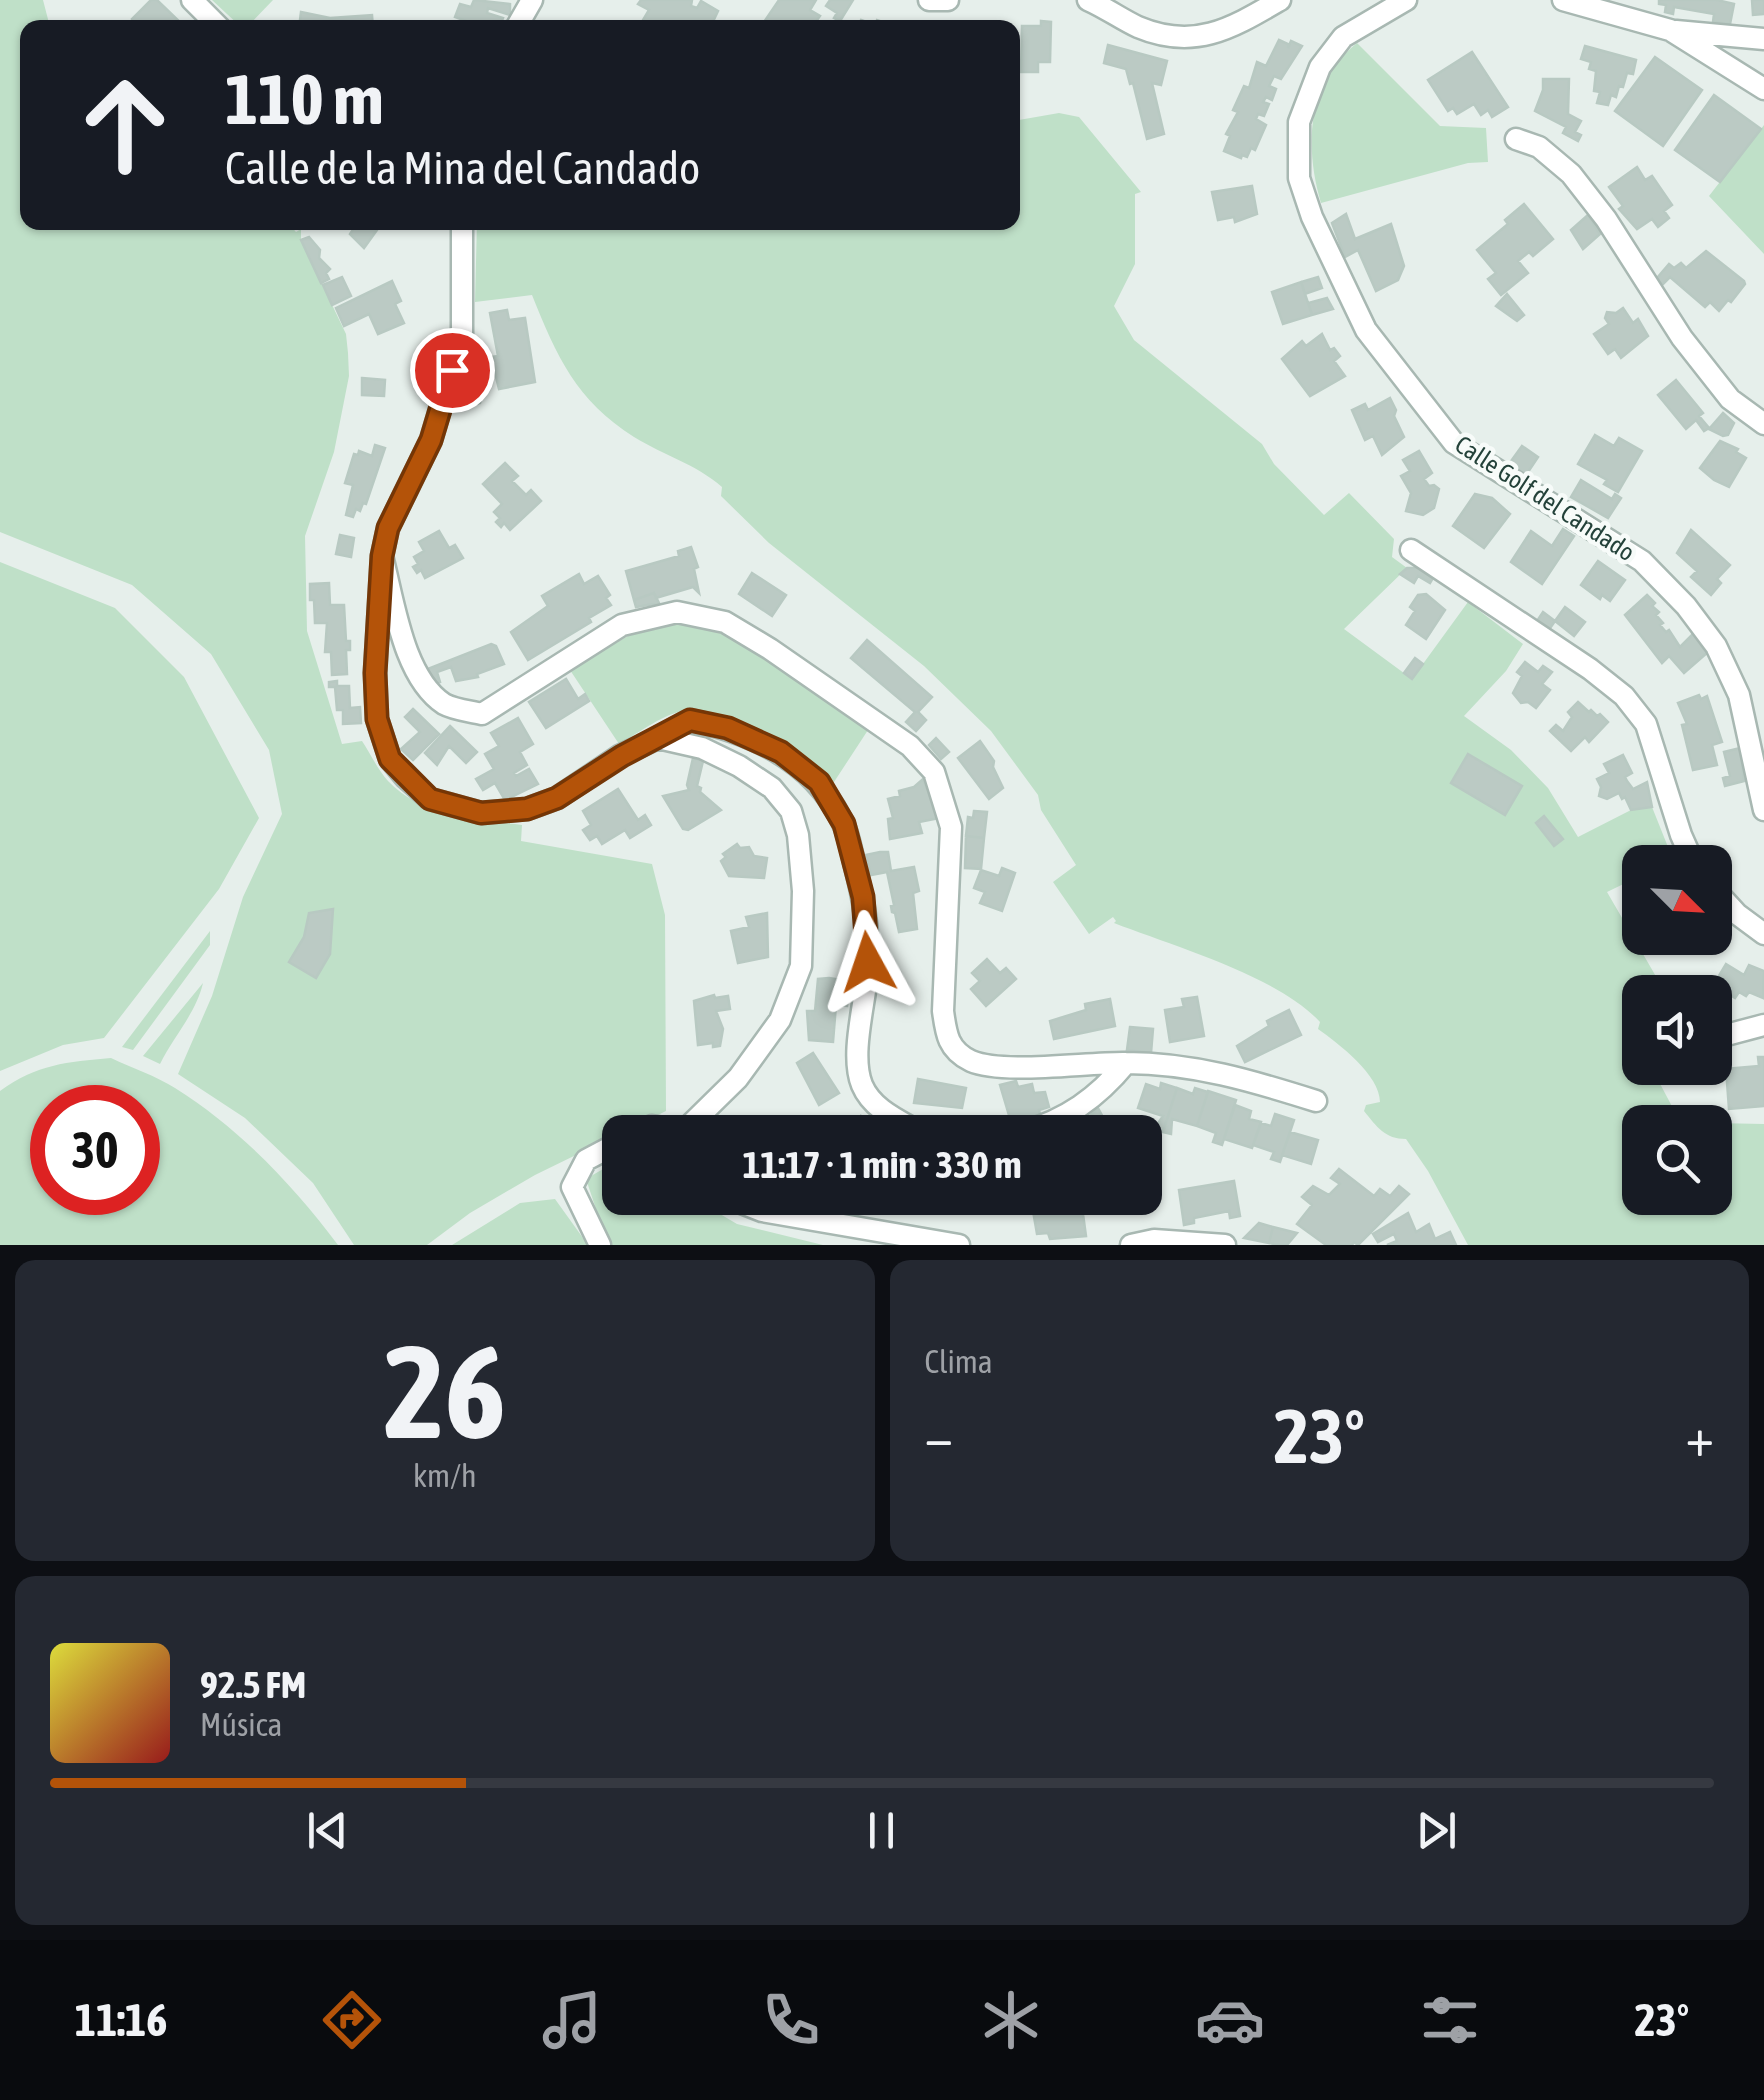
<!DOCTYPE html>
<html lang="es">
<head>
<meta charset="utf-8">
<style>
	body { margin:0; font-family:"Asap Condensed",sans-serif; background:#242831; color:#f1f3f6; height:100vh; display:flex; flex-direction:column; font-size:38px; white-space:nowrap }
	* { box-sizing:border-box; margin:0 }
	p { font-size:32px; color:#9ea1a6 }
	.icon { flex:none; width:55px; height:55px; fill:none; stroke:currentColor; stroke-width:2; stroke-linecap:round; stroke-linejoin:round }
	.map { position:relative; height:1245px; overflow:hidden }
	.details { display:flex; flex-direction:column; gap:15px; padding:15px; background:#0d0f14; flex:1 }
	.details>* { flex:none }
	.banner { position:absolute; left:20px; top:20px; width:1000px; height:210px; border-radius:20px; box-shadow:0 2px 8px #0004; background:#171b24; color:#f1f3f6; overflow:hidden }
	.needle { width:65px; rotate:114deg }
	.controls { position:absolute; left:1622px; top:845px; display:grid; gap:20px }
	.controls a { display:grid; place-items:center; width:110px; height:110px; border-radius:20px; background:#171b24; box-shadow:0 2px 8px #0004; font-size:50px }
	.speed { position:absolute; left:30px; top:1085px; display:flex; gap:20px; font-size:50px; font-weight:700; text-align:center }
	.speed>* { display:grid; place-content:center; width:130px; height:130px; border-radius:50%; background:#171b24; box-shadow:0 2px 8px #0004; line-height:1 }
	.speed .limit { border:15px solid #d22; background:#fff; color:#111 }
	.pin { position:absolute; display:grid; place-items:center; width:85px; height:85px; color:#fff; margin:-42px; border:5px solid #fff; border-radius:50%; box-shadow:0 2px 10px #0007 }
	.me { position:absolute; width:110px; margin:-55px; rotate:355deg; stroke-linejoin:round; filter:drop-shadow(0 0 8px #0008) }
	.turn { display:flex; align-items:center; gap:35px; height:210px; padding:0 40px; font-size:45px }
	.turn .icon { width:130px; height:130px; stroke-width:2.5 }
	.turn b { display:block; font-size:70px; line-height:85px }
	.big { font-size:75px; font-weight:700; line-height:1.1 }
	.details .card { flex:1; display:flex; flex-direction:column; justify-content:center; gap:15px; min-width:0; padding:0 35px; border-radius:20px; background:#242831 }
	.details .dial { align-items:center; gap:0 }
	.dial b { font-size:130px; line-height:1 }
	.song { display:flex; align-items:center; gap:30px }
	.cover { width:120px; height:120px; border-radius:15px; background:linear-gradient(135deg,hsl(60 70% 55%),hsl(0 70% 35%)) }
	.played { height:10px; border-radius:5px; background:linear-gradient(90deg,#b45309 25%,#363941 25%) }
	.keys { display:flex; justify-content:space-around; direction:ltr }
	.heat { display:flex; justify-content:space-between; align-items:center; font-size:55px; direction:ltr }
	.details .tiles { flex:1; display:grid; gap:15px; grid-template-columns:1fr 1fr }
	.card:last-child { grid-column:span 2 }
	.trip { position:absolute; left:602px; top:1115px; width:560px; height:100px; border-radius:20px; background:#171b24; box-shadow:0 2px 8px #0004; font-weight:700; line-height:100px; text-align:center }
	.tabs { display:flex; height:160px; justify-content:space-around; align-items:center; background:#090b0e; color:#9ea1a6 }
	.tabs .icon { width:70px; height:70px }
	.tabs .active { color:#b45309 }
	.tabs b { font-size:45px; color:#f1f3f6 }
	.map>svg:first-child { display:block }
	.green { fill:#bfe0c8; fill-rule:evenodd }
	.building { fill:#bbcac4; stroke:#b8c9c2; stroke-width:2.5 }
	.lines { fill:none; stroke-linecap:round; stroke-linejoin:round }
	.street-casing { stroke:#a8b8b2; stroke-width:25 }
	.street { stroke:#fff; stroke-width:20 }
	.route-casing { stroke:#753606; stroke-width:25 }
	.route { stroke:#b45309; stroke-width:18 }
	.labels { text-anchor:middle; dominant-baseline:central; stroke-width:9; stroke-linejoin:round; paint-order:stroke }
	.street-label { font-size:25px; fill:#24423a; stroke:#f7fbf9 }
</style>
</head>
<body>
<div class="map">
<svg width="1764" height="1245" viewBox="0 0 1764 1245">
	<rect width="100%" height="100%" fill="#e6efeb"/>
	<path class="green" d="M0,0h43l7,27 -22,1v194h259l9,10 5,-3v11l45,94 2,19 1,23 -15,76 -29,84 2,95 35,113 20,-3c8,12 16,29 26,40 34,36 88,38 134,44l-1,16 131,23 13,51 1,196 -131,64 -65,38 -43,32h-73l-41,-62 -68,-65 -67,-44 34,-78 31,-99 39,-83 -13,-64 -58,-96 -79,-69 -132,-53z
		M212,0h61l-26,27 -5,1z
		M1357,43l83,83 46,2 2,34 -20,1 -147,40c-17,-58 -14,-120 36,-160z
		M1059,113l20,4 62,75 -6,2v70l-21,42 20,34 128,104 12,20 50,51 25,-22 45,46 -2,18 15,11 -63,61 68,50 56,-77 55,42 -17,27 -42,45 47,34 37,38 30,49 53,-27 21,-3 22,55h-34v14l-33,16 58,100h-25v76h39l-4,5 -17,7 17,32 34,10h-69v76h75v-75l49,1v121h-296l-40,-74 -22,-32c-21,0 -29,-12 -42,-28l2,-6 14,-3c0,-27 -41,-58 -62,-73l2,-7c-42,-46 -147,-76 -206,-99l2,-2 -3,-4 -24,17 -36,-52 23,-17 -35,-55 -3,-15 -47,-64 -67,-65 -155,-123 -48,-47 1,-9c-26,-23 -59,-32 -88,-50 -58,-37 -77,-80 -102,-142l-57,7 2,-80h535l1,-101z
		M1764,125v129l-55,-58z
		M0,562l115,46 69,69 75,141 -40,71 -115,149 -41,7 -63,26z
		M660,625h34l35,10 141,92 -36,55 -3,3c-24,-31 -103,-77 -142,-75 -24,2 -50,23 -70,34l-49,-74 70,-41z
		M210,931v14l-77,105 -11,-3z
		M203,983c-7,30 -29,53 -43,81l-17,-8z
		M111,1058c21,10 45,18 64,30 64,40 118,97 163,157h-338v-154c37,-27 67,-29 111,-33zM52,1108h86v84h-86z
		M620,1159v39h73l44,26 86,21h-215l-22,-66z
		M555,1199l33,46h-136l68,-42z"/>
	<path class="building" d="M151,0h6l29,28h-46l-8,-9z
		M474,0l36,4v11l-22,-7 -1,5 16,5 -4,10h-26l-1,-5 -17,-6 5,-13 11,3z
		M641,0h51l-1,6 6,2 4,-7 17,10 -8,17h-23l-5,-5 -2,4 -23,1 -14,-8 6,-10 -11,-6z
		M779,0h37l-6,10 10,6 -5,7 6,5h-61z
		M830,0h23l-13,21 -6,-3 3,-5 -11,-7z
		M1659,0h58l17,4 -4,20 -17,-2 1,-8 -40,-7 -1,7 -8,-2 1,-7 -7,-1z
		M1752,0h12v14l-11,1z
		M301,12l29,6 42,-3 1,13h-74z
		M861,20l14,5 2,-5 17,6 -36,2z
		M1041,21l10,1 -1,40h-12v10h-17l1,-46h19z
		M1279,40l9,4v4l3,-7 11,5 -21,33 -7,-3 -5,10 7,3 -4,11 -6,-3 -3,5 6,2 -5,12 -6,-2 -2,5 10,6 -11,25 -4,-2 -4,9 -5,-2 -1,3 -17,-7 6,-15 -4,-2 12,-22 -5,-2 11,-24 5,2 8,-26 9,4z
		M1108,45l59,16 -6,24 -9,-2 12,51 -17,5 -14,-56 -3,1 -4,-15 -22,-6z
		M1585,46l51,14 -3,14 -6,-1 -4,14 -4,-1 -3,11 -5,-2 -3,10 -11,-2 3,-11 -6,-1 2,-20 -7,-2 2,-7 -10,-3z
		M1472,52l36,55 -16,10 -4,-7 -7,5 -7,-11 -17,10 -4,-6 -5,3 -20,-31z
		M1655,57l47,33 -39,56 -48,-35z
		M1543,79h26l-1,35 13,7 -6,11 6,3 -3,6 -15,-8 3,-6 -31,-16 8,-21z
		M1714,95l47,34 -41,53 -45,-32z
		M1637,167l8,13 7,-4 20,29 -8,6 5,7 -11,9 -6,-8 -15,10 -18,-20 4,-3 -14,-19z
		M1252,186l5,28 -22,8 -1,-5 -16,3 -6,-28z
		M1524,204l29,35 -20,17 -4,-4 -11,9 10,12 -27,22 -13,-16 8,-6 -19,-23 31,-26 -3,-4z
		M1346,214l9,25 36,-15 13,42 -6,14 -22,11 -18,-41 -13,7 -13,-34z
		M1588,215l12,19 -17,15 -12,-19z
		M346,222h30l-3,6 4,2 -13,18 -14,-14 4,-6z
		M309,237l11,13 -1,8 11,11 -4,4 3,6 -8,4 -20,-43z
		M1706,251l38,30 1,3 -14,18 -3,-2 -9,11 -9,-9 -5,5 -35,-30 -8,8 -5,-7 12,-14 5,4 7,-5 5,5z
		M342,277l9,19 -19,9 -9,-20z
		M1318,277l4,11 -17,6 -4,-12z
		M392,281l9,20 -6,3 9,19 -26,11 -9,-20 -25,12 -8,-18z
		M1301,282l11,33 -29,9 -11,-32z
		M1507,294l17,21 -7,6 -21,-15z
		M1327,298l6,11 -21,6 -4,-12z
		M1623,308l10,15 5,-4 10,17 -27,22 -6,-9 -7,5 -14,-20 15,-10 -4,-6 2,-6 9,1z
		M507,310l2,10 16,-2 10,64 -36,7 -8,-32 7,-1 -8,-43z
		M1322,334l8,16 4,-2 6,8 -6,5 11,15 -35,20 -28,-37 20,-18 4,5z
		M362,378l23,2 -1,16 -22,-1z
		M1676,380l27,33 -4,3 10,12 -5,3 -8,-11 -10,9 -28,-34z
		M467,386l17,2 -4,15 -18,4z
		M1390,398l6,12 -2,6 10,21 -22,18 -9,-19 -8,4 -13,-30 13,-6 3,6z
		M1723,413l11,10 -6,12 -5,1 -14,-7z
		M1595,435l19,11 5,-8 23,13 -24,41 -14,-8 3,-4 -29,-16z
		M1720,441l18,8 -2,3 10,6 -17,29 -15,-7 -14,-12z
		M375,445l10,3 -19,56 -3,-1 -3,8 -4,-2 -3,8 -7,-2 7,-30 -8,-2 9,-29 4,1 1,-4 13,5z
		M1522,446l16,11 -12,18 -17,-11z
		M1419,451l13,22 -8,6 5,7 5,-1 5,4 -5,19 -11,7 -17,-4 5,-18 -10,-17 9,-5 -7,-11z
		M505,463l13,13 -6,5 14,14 5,-5 10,11 -31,29 -6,-7 -3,4 -5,-5 4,-4 -6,-6 8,-8 -19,-20z
		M1581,480l31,19 3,-5 6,4 -13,20 -37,-21z
		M1475,494l17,4 18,16 -26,34 -31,-22z
		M1563,529l11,7 -32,48 -31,-22 20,-31 21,15z
		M1691,530l39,35 -13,14 4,4 -10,12 -20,-18 6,-6 -20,-18z
		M439,531l10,17 6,-3 8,13 -38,20 -4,-8 -4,3 -4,-6 5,-3 -4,-7 10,-6 -5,-9z
		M340,535l14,3 -3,19 -15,-3z
		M691,547l7,20 -4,2 5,24 -6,-6 -37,11 -2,-5 -20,7 -8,-29 53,-15 -1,-5z
		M1598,561l27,19 -15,21 -8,-6 -2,4 -19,-14z
		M1407,568h11l15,10 -3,5 -12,-7 -4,7 -14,-9z
		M752,573l34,22 -14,21 -33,-22z
		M579,574l5,10 14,-8 12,19 -4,3 5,7 -22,13 2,4 -63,38 -17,-28 37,-26 -6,-10z
		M329,583l1,22h14l2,36h4v9h-4l1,24 -15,1 -1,-23h-6l2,-29h-12l-1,-23h-4v-16z
		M654,593l5,10 -23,4 -2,-7z
		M1426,594l19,16 -19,29 -20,-14 9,-14 -5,-4 8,-12z
		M1647,595l8,8 -3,3 7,6 -3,3 7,8 -3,2 6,7 3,-2 11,17 14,-14 14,19 -24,21 -15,-17 -7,7 -37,-48z
		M1565,607l20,15 -11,14 -19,-15z
		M1543,612l12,9 -7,10 -13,-7z
		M867,640l65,57 -14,15 8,8 -10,11 -10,-9 9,-10 -64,-54z
		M491,644l5,2 8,18 -27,10 1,3 -22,4 -5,-14 -14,5 3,10 -5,2 -10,-14z
		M1415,658l8,6 -11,15 -8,-6z
		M1525,662l13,10 5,-6 9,6 -10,12 8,6 -14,18 -8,-6 -7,1 -8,-10 9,-17 -5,-4z
		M566,679l12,20 7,-5 4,7 -43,27 -17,-26z
		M337,681v5h12l1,22 10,-1 1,16 -18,1v-14h-6l-2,-23h-6v-5z
		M1699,695l2,4 6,-3 15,46 -10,3 5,20 -24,5 -11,-45 5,-1 -9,-21z
		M1578,702l11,10 2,-2 6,6 3,-2 8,8 -19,20 -4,-5 -14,14 -21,-20 6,-6 7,6 9,-14 -4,-5z
		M413,709l26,25 -26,26 -12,-11 19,-17 -15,-15z
		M518,718l15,26 -13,8 7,13 -13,8 2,3 13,-7 9,15 -33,16 -10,-17 -12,7 -7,-11 18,-10 -9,-15 14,-8 -8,-13z
		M450,726l27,26 -11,11 -17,-17 -12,19 -12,-12z
		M936,738l13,14 -8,7 -12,-14z
		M980,741l14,20 -1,6 10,21 -14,11 -31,-41z
		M1740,748l4,33 -19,5 -2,-8 7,-2 -6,-24z
		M1468,754l54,32 -17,29 -54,-32z
		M1623,755l9,18 -7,4 2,4 6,8 14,-7 5,25 -21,3 -6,-13 -3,2 -3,-6 -12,6 -8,-3 2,-9 -4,-8 12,-6 -5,-9z
		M693,758l10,3 -6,25 4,2 -1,4 21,18 -33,20 -5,-1 -20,-33 26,-6 -2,-5z
		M923,779l16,39 -20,4 3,11 -32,6 -2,-20 5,-1 -5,-19 12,-3 -1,-5 15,-4z
		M618,789l20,31 7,-5 6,10 -21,13 -5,-8 -23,14 -5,-8 -7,4 -7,-10 8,-5 -8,-14z
		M974,811l13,1 -3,26 -18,-2 2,-19 5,1z
		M1544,816l19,23 -9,7 -18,-23z
		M966,836l18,2 -3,31 -16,-1z
		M737,844l3,4 9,-1 5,9 13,2 -3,20 -35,-2 -8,-15 5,-4 -3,-3z
		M880,852h8l3,19 23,-4 5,24 -6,2 4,36 -18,3 -4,-19 -3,-1 -1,-6 3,-1 -7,-33 -16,3 -5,-20z
		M1002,868l13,5 -13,38 -22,-8 5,-11 -11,-4 7,-18 18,6z
		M333,909l-3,45 -14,24 -27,-16 15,-25 5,-24z
		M767,913l1,44 -30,6 -7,-32 18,-4 -3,-10z
		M987,959l13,14 6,-5 10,11 -30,27 -15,-17 9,-8 -8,-8z
		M1726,964l18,11 5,-10 15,6 -1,27 -14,-6 -3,4 -7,-4 -4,6 -21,-14z
		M829,978l25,4 -1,16h-5l-1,8 -11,-1 -3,37 -24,-2 -2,-29h8l3,-32z
		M714,995l1,3 13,-2 2,13 -14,2 7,18 -3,17 -7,1v-4l-15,2 -4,-44z
		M1197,997l7,39 -34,6 -5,-32 19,-3 -2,-8z
		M1110,999l5,27 -61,13 -4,-18 36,-11 -1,-6z
		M1289,1010l12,25 -56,27 -8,-16 32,-20 -2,-5z
		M1130,1027l23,2 -2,24 -24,-3z
		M813,1053l26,40 -20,12 -22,-42z
		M1758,1057h6v49l-35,3 -3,-40 33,-3z
		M918,1079l48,9 -4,20 -48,-5z
		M1016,1081l2,6 14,-3 2,9 11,-1 4,15 -10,3 1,4 -29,8 -11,-37z
		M1161,1083l16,5 -14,44 -9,-3 9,-13 -25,-8 8,-24 14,5z
		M1177,1088l16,6 2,-6 13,4 -11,34 -25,-7 -1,15 -8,-2z
		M1208,1091l28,9 -14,45 -9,-3 3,-9 -19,-7z
		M1235,1105l16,6 -2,8 12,3 -9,26 -28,-9z
		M1098,1108l13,24h-26l6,-3 -4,-10z
		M1275,1114l19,6 -14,42 -9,-3 3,-7 -21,-7 8,-22 10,3z
		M861,1116l24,11 -2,3 6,2h-33z
		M1290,1132l28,8 -7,24 -29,-9z
		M1339,1169l35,27 6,-7 10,7 9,-10 10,8 -51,51 -4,-3 -2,3h-26l-29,-21 15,-19 -10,-8 11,-11 16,9 11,-11 -9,-6z
		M1234,1181l6,35 -10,2 -1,-7 -35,7v5l-10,2 -5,-35z
		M1045,1198h10v3l35,-3 3,14 -10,2 3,22 -36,3 -2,-6 -11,1 -4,-23 7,-2 -1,-8z
		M1408,1213l8,19 13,-8 6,15 15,-7 6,13h-69l10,-4 -3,-7 -16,8 -5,-8z
		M1259,1223l14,4 -4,16 -25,-5z
		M1273,1227l24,6 -10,12h-8l-10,-2z"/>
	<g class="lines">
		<g class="street-casing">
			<path id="street" d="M192,0l28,28
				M929,0h19
				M1088,0c18,8 33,19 50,27 57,24 94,1 142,-27
				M1406,0l-63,37 -23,30 -21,55v56l13,39 54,113 88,113 188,118 44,45 30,40 23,49 25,115
				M1563,0l107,30 94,59
				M516,28l16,-28
				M1676,31l88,8
				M1516,139l23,8 32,27 35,45 76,119 48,61 34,25
				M462,222v113l-31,105 -43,88 -6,28 -7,117 2,46 13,40 15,18 25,22 51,14 46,-4 30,-11 64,-43 37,-17 44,10 37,18 33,22 19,23 7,24 5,56 -2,75 -21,54 -42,58 -55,54
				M1411,550l179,119 34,27 22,28 35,111 12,27
				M382,556c12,45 21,121 62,148 11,6 26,7 38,10l140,-89 55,-13 48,10 45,27 140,97 24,26 17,55 -8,184c3,23 5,39 28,50 33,14 117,1 155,2 67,0 127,18 190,38
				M658,738l32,-18c63,13 123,41 152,101 7,14 9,30 13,45 8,31 14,65 13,98 -1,34 -19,89 -6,121 10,24 36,35 57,47
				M1715,890l22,24 27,20
				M1715,1038l49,-13
				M640,1132l12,-6 31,5
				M1023,1132c43,-12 74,-34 103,-69
				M729,1198l33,13 197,34
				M600,1245l-28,-58 14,-27 34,-18
				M1131,1245l23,-5 71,5"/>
		</g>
		<use href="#street" class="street"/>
	</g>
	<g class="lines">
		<g class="route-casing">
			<path id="route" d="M452,370l-21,70 -43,88 -6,28 -7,117 2,46 13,40 40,40 51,14 46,-4 30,-11 65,-42 68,-36 38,8 53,24 38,30 25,42 19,73 5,65"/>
		</g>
		<use href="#route" class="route"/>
	</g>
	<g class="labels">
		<g class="street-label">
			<text transform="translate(1545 498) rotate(33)">Calle Golf del Candado</text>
		</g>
	</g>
</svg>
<div class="controls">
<a><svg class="needle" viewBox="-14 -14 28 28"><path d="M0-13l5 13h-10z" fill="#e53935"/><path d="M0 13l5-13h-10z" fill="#9ea1a6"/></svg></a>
<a><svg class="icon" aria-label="sound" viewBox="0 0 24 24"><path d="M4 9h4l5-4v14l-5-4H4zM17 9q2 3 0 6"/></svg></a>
<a><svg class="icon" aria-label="search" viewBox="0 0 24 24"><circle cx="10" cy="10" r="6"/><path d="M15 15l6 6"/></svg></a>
</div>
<div class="speed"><div class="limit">30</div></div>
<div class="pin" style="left:452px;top:370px;background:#d93025"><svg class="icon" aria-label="arrive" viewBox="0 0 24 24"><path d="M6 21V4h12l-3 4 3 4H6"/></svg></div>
<svg class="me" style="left:868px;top:962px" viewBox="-20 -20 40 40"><path d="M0-17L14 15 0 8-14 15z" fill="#b45309" stroke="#fff" stroke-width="4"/></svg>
<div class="trip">11:17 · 1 min · 330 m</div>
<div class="banner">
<div class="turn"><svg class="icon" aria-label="ahead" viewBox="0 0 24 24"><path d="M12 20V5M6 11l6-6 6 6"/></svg><div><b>110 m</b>Calle de la Mina del Candado</div></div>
</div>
</div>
<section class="details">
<div class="tiles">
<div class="card dial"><b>26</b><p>km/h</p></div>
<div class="card"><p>Clima</p>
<div class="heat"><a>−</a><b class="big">23°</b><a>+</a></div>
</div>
<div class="card">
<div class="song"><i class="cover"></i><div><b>92.5 FM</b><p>Música</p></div></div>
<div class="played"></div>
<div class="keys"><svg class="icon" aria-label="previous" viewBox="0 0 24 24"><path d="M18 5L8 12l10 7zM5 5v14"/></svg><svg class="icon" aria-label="pause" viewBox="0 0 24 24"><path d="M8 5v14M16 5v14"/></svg><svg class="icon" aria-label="next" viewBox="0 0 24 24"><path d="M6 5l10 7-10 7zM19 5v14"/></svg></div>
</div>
</div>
</section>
<nav class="tabs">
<b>11:16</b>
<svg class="icon active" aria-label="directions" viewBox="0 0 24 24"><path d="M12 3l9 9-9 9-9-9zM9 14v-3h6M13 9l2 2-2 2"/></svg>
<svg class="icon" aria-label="music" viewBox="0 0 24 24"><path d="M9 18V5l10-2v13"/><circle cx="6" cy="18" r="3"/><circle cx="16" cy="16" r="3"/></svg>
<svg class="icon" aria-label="phone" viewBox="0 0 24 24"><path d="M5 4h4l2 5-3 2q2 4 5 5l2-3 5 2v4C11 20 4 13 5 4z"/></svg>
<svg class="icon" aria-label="climate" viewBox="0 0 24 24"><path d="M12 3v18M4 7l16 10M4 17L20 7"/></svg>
<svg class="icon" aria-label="car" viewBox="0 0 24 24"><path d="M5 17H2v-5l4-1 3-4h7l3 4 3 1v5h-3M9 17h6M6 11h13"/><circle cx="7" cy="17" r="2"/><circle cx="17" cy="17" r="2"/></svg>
<svg class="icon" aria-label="filters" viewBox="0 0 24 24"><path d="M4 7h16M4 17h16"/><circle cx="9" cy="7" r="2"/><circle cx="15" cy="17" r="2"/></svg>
<b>23°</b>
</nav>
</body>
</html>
